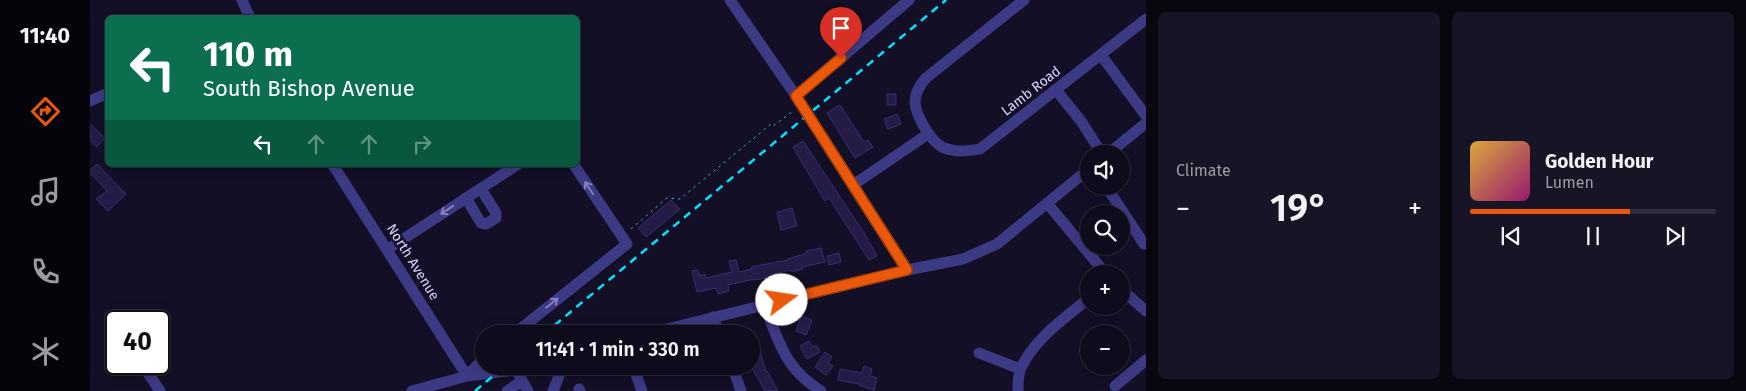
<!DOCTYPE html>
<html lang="en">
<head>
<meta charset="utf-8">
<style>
	body { margin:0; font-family:"Fira Sans",sans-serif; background:#171425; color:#f1f3f6; height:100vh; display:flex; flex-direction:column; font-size:19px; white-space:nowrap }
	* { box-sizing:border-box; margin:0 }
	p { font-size:16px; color:#9b9ba3 }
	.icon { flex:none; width:28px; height:28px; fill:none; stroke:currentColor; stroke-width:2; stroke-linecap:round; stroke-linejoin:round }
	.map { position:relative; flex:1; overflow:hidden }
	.side { display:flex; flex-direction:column; gap:12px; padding:12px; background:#08060f; width:600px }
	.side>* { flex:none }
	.top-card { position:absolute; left:15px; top:15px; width:475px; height:152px; border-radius:8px; box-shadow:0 2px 12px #0003,0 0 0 1px #2e2b3b; background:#0b6e4f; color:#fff; overflow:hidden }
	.fabs { position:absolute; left:990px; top:145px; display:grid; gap:10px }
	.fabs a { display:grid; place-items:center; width:50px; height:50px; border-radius:50%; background:#0e0b1c; box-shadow:0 2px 12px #0003,0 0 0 1px #2e2b3b; font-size:25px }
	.speed { position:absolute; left:15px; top:310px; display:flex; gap:10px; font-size:25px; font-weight:700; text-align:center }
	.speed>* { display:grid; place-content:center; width:65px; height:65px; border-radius:50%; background:#0e0b1c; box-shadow:0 2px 12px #0003,0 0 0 1px #2e2b3b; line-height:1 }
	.speed .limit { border:2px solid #111; border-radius:8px; background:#fff; color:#111 }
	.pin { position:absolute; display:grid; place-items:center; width:42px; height:42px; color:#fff; margin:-51px -21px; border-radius:50% 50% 50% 0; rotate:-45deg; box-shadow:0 0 5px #0007 }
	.pin .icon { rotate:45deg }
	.me { position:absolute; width:55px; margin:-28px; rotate:76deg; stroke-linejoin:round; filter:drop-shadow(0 0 4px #0008) }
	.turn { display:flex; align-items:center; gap:18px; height:105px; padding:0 15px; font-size:22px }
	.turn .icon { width:65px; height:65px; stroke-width:2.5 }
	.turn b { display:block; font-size:35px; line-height:42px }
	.lanes { display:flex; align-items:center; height:48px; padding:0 15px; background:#0003; justify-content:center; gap:25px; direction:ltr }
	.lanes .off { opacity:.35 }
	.big { font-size:38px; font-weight:600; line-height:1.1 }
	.side .tile { flex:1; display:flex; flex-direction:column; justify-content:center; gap:8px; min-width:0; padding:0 18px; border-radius:8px; background:#171425 }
	.song { display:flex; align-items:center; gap:15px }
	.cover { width:60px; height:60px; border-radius:8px; background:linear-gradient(135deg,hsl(40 70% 55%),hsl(320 70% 35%)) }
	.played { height:5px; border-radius:2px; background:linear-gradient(90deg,#ea580c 65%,#2e2b3b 65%) }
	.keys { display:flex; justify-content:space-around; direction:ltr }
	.heat { display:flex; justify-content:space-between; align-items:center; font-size:28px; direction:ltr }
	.side .tiles { flex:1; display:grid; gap:12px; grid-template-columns:repeat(2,1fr) }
	.trip { position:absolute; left:385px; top:325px; width:285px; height:50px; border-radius:25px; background:#0e0b1c; box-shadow:0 2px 12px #0003,0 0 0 1px #2e2b3b; font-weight:600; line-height:50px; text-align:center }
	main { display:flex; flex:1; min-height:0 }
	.tabs { display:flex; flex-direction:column; width:90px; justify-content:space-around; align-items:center; background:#06040b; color:#9b9ba3 }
	.tabs .icon { width:35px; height:35px }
	.tabs .current { color:#ea580c }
	.tabs b { font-size:22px; color:#f1f3f6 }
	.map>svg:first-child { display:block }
	.building { fill:#241b47; stroke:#3b2d73 }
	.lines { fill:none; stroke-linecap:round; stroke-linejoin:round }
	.path { stroke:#2fb8b0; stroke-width:1; stroke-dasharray:2.5 4; stroke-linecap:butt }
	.minor { stroke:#3d3a85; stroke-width:11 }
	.rail { stroke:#00e5ff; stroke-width:2.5; stroke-dasharray:8 6; stroke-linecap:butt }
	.oneway { stroke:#837fbc }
	.route-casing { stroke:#983908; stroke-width:12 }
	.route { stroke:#ea580c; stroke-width:9 }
	.labels { text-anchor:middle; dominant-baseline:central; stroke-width:5; stroke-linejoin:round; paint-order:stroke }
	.street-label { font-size:14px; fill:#d9d4ff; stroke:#130f26 }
</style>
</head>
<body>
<main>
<nav class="tabs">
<b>11:40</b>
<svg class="icon current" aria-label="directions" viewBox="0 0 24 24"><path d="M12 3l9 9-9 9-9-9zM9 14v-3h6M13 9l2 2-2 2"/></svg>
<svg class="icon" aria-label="music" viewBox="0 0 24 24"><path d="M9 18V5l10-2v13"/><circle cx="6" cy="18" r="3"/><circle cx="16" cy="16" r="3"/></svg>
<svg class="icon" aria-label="phone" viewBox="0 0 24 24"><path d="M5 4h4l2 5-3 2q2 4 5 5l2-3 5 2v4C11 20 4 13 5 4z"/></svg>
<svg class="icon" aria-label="climate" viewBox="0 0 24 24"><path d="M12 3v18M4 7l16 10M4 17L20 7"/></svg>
</nav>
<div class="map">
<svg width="1056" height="391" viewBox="0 0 1056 391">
	<rect width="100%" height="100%" fill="#130f26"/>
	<path class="building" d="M797,94h9v11h-9z
		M750,105l24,37 4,-2 5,7 -18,11 -28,-45z
		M807,114l4,10 -13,5 -4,-10z
		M0,124l15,14 -8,9 -7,-7z
		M713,141l61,92 13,23 -8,4 -40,-62 -4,3 -5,-8 -27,-46z
		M7,164l29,30 -18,17 -12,-12 11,-8 -17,-18v-3z
		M581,200l9,9 -34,28 -8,-9z
		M702,208l5,18 -16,4 -4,-18z
		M731,248l4,14 -23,5 1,2 -11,3 -1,-2 -26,6 1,2 -12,2v-1l-26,6 1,6 -11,3 -2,-6 -19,4 -5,-21 6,-1 2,6 5,-2 1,4 26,-6 -3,-11 7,-1 3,12 13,-3 -1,-2 37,-7v-1l19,-6 -1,-2z
		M749,253l2,9 -12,3 -2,-9z
		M711,316l11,4 -6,15 -10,-4z
		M719,341l4,6 3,-2 4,7 -13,7 -7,-13z
		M670,351l6,21 1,-1 11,20h-13l-12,-22 -2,1v-16z
		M735,352l7,5 -4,6 5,3 -7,9 -11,-8z
		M774,366l8,3 -2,7 7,2 -3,12 -15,-5v-1l-21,-4 2,-11 22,4z"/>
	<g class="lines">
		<path class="path" d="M541,229l36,-31 13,1 91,-75 2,2 20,-15"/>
		<path class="minor" d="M152,0l8,18
			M640,0l66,96 111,174
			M934,0l-98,78c-17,19 -12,32 0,52 4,6 10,14 16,17 13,6 25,4 38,2l166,-130
			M1011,55l45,61
			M966,90l25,31 21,33
			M706,96l113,-96
			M0,101l18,-8
			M1018,154l38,-31
			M243,165l134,211 17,-18
			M763,185l75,-51
			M1016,186l38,58
			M376,198l15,25 5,1 10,-6v-5l-15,-24
			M957,203l59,71
			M298,249l129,-84
			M1031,289l25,22
			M674,304c15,38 21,65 57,87
			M20,316l6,9
			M623,317l6,17
			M424,334l113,-90 -53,-79
			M557,334l260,-64 56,-11 34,-15 92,-75
			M889,353l41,16
			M52,364l18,27
			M543,366l9,25
			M642,366l9,25
			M426,370l12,21
			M1025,386l31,-26
			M489,389l1,2
			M322,391l55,-15 49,-6 12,-4
			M417,391l15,-10
			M463,391l6,-15 -1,-10
			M928,391c0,-7 0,-17 3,-23 13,-29 44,-50 68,-70"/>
		<path class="rail" d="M454,334l402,-334
			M385,391l30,-25"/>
	</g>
	<defs><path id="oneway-shaft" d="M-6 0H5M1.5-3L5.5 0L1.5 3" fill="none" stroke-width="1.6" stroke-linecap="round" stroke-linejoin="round" transform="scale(1.25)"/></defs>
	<g class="oneway">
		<use href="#oneway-shaft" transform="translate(499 188) rotate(-124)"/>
		<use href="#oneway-shaft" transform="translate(357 210) rotate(147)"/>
		<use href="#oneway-shaft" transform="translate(462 303) rotate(-39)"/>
	</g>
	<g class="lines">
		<g class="route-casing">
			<path id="route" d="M692,300l125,-30 -111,-174 45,-38"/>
		</g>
		<use href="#route" class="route"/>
	</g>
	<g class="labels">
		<g class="street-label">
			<text transform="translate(941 91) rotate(-38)">Lamb Road</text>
			<text transform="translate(323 262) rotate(58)">North Avenue</text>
		</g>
	</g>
</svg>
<div class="fabs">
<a><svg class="icon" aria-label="sound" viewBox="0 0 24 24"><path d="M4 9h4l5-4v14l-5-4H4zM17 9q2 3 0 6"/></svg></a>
<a><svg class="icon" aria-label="search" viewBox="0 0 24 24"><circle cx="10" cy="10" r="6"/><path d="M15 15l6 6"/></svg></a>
<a>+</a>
<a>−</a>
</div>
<div class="speed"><div class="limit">40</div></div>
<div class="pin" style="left:751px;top:58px;background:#d93025"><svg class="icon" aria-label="arrive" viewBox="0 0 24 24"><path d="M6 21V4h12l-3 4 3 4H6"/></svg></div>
<svg class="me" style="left:692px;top:300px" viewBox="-20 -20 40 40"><circle r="19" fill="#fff"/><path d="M0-13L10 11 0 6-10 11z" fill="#ea580c"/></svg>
<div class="trip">11:41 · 1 min · 330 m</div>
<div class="top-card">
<div class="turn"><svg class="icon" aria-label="left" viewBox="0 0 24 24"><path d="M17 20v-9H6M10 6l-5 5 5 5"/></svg><div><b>110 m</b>South Bishop Avenue</div></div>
<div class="lanes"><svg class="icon" aria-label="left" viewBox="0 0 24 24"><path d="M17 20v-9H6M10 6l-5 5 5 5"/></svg><svg class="icon off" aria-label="ahead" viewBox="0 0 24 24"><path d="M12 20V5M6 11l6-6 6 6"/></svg><svg class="icon off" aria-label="ahead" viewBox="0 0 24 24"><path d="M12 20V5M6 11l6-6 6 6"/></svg><svg class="icon off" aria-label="right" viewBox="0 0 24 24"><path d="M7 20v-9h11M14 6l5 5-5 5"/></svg></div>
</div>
</div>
<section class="side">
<div class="tiles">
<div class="tile"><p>Climate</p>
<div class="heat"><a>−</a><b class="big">19°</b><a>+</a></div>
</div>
<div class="tile">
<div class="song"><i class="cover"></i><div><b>Golden Hour</b><p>Lumen</p></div></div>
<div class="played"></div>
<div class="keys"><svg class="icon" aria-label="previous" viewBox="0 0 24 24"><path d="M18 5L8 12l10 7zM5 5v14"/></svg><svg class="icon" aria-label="pause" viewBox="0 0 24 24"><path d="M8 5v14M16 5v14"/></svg><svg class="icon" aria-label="next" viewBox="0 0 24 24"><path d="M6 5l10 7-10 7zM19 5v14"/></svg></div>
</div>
</div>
</section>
</main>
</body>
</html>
